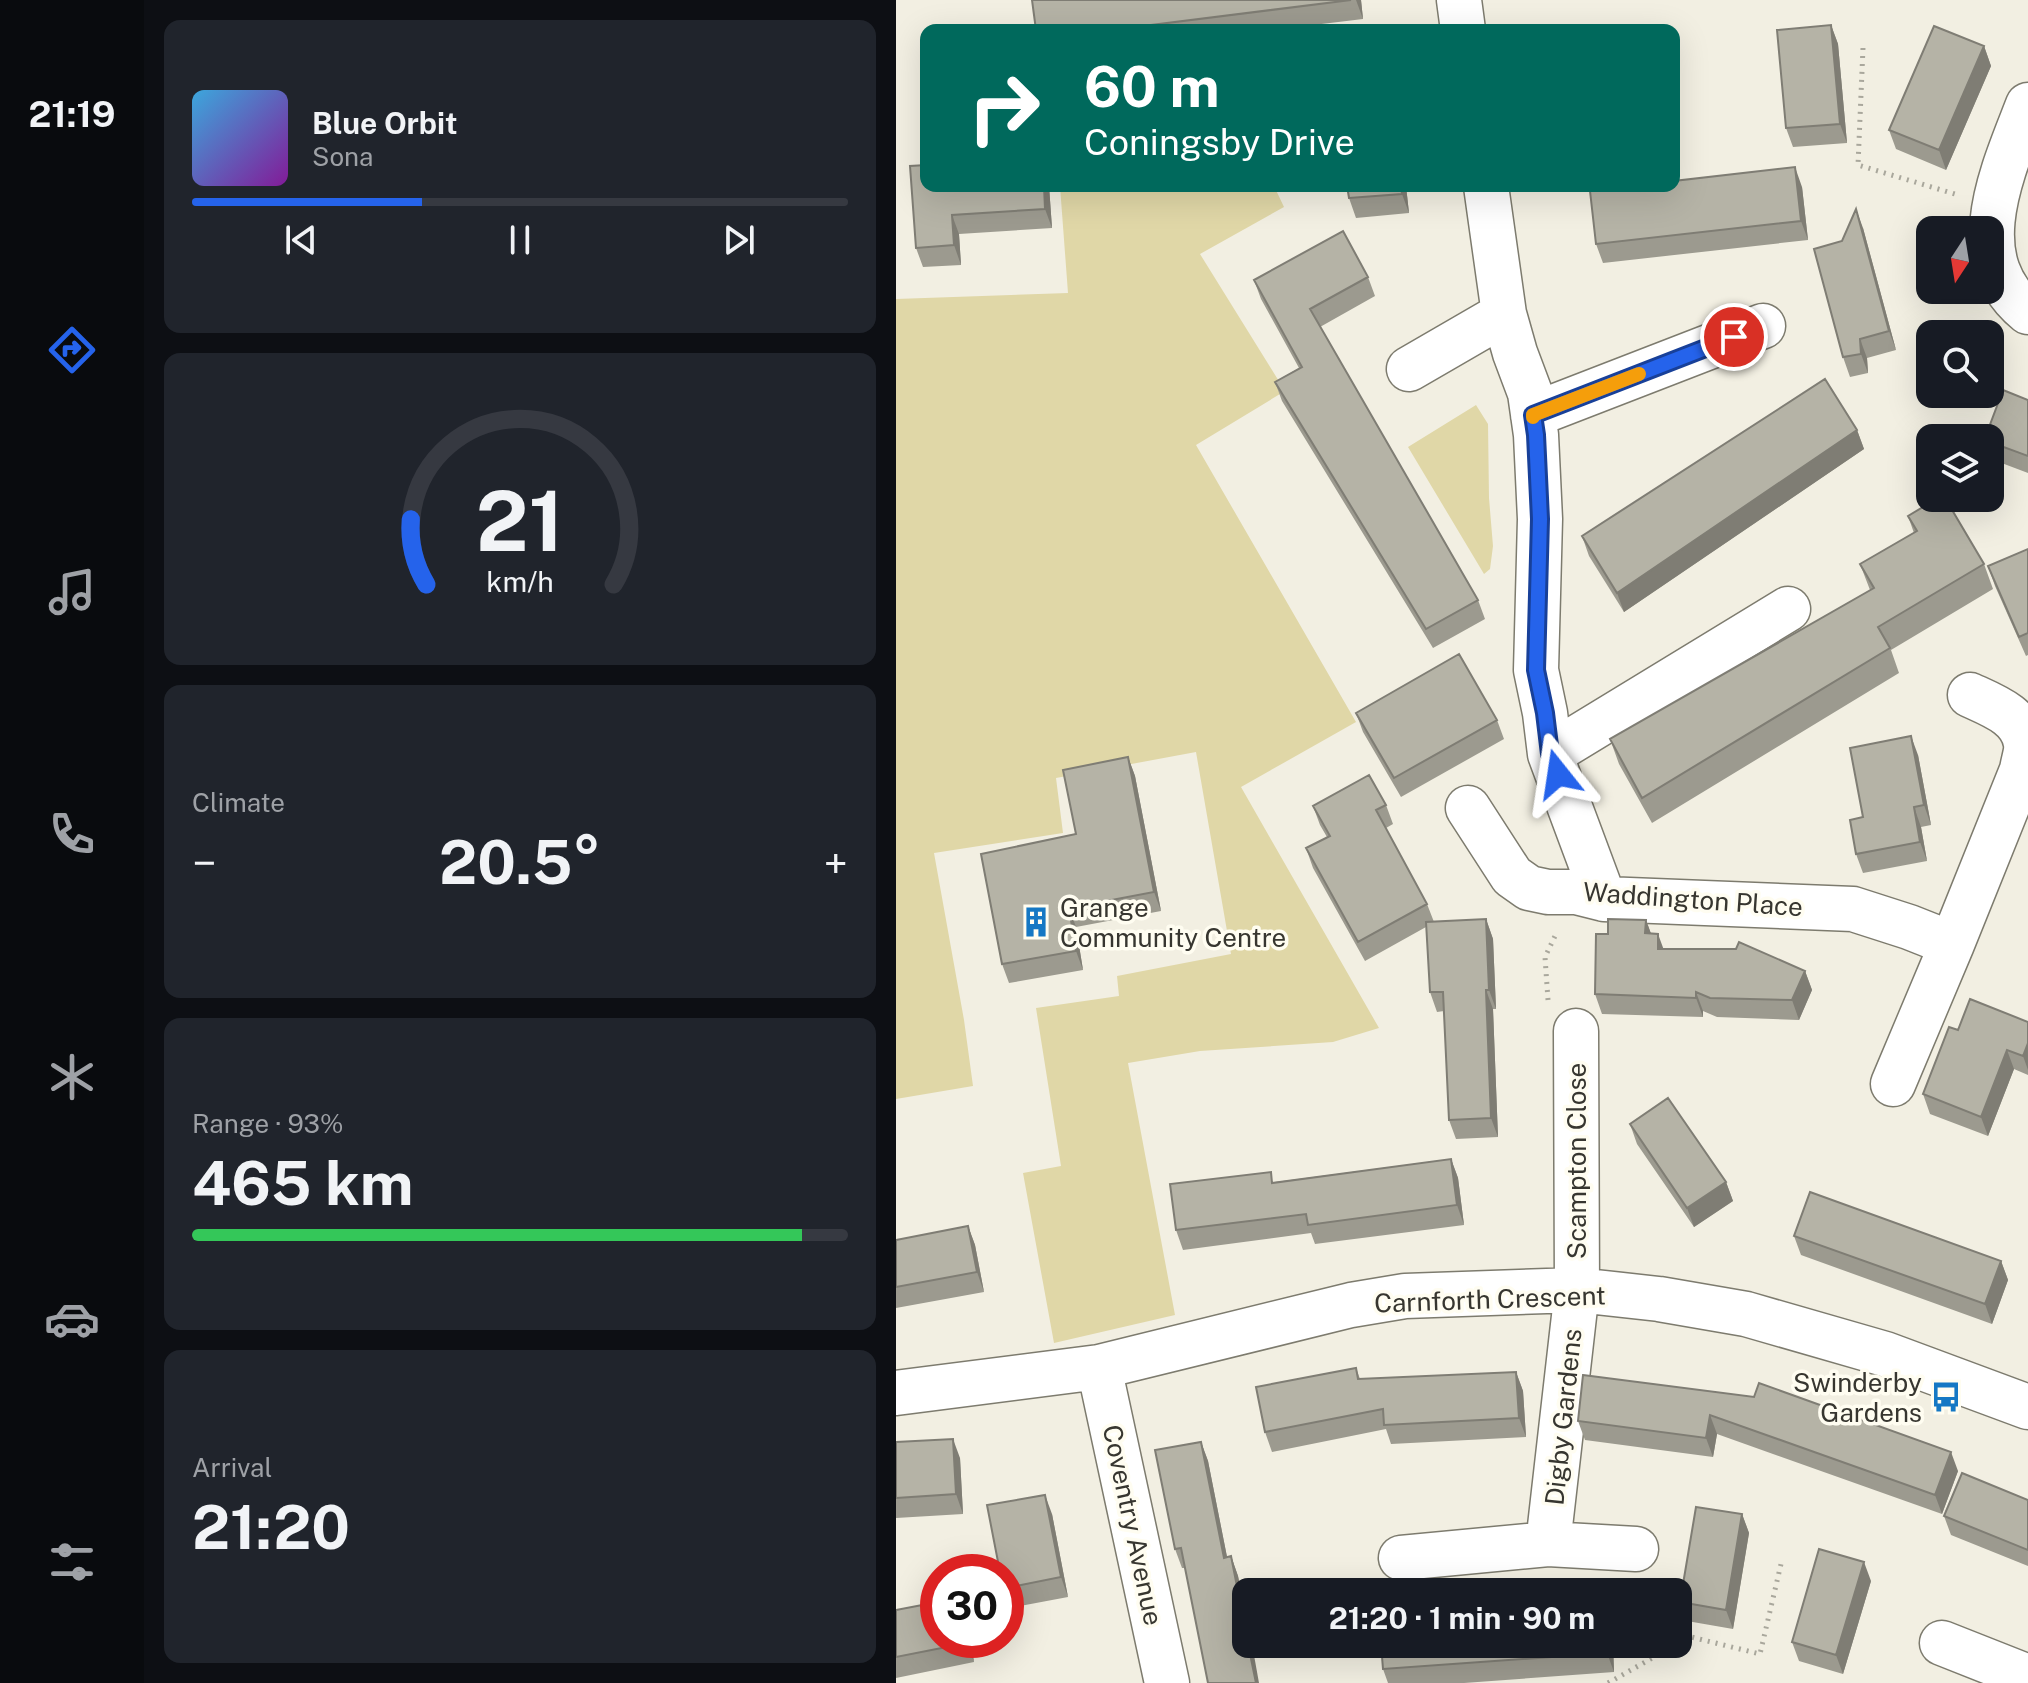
<!DOCTYPE html>
<html lang="en">
<head>
<meta charset="utf-8">
<style>
	body { margin:0; font-family:"Public Sans",sans-serif; background:#20242c; color:#f1f3f6; height:100vh; display:flex; flex-direction:column; font-size:30px; white-space:nowrap }
	* { box-sizing:border-box; margin:0 }
	p { font-size:26px; color:#9ea1a6 }
	.icon { flex:none; width:44px; height:44px; fill:none; stroke:currentColor; stroke-width:2; stroke-linecap:round; stroke-linejoin:round }
	.map { position:relative; flex:1; overflow:hidden }
	.side { display:flex; flex-direction:column; gap:20px; padding:20px; background:#0d0f14; width:752px }
	.side>* { flex:none }
	.hud { position:absolute; left:24px; top:24px; width:760px; height:168px; border-radius:16px; box-shadow:0 8px 32px #0002; background:#00695c; color:#fff; overflow:hidden }
	.needle { width:52px; rotate:192deg }
	.fabs { position:absolute; left:1020px; top:216px; display:grid; gap:16px }
	.fabs a { display:grid; place-items:center; width:88px; height:88px; border-radius:16px; background:#171b24; box-shadow:0 8px 32px #0002; font-size:40px }
	.speed { position:absolute; left:24px; top:1554px; display:flex; gap:16px; font-size:40px; font-weight:700; text-align:center }
	.speed>* { display:grid; place-content:center; width:104px; height:104px; border-radius:50%; background:#171b24; box-shadow:0 8px 32px #0002; line-height:1 }
	.speed .limit { border:12px solid #d22; background:#fff; color:#111 }
	.pin { position:absolute; display:grid; place-items:center; width:68px; height:68px; color:#fff; margin:-34px; border:4px solid #fff; border-radius:50%; box-shadow:0 2px 8px #0007 }
	.me { position:absolute; width:88px; margin:-44px; rotate:345deg; stroke-linejoin:round; filter:drop-shadow(0 0 6px #0008) }
	.turn { display:flex; align-items:center; gap:28px; height:168px; padding:0 32px; font-size:36px }
	.turn .icon { width:104px; height:104px; stroke-width:2.5 }
	.turn b { display:block; font-size:56px; line-height:68px }
	.big { font-size:60px; font-weight:700; line-height:1.1 }
	.side .card { flex:1; display:flex; flex-direction:column; justify-content:center; gap:12px; min-width:0; padding:0 28px; border-radius:16px; background:#20242c }
	.side .dial { align-items:center; gap:0 }
	.dial svg { height:208px; overflow:visible; fill:none; stroke:#363941; stroke-width:7; stroke-linecap:round; text-anchor:middle }
	.dial text { fill:#f1f3f6; stroke:none }
	.song { display:flex; align-items:center; gap:24px }
	.cover { width:96px; height:96px; border-radius:12px; background:linear-gradient(135deg,hsl(200 70% 55%),hsl(290 70% 35%)) }
	.played { height:8px; border-radius:4px; background:linear-gradient(90deg,#2563eb 35%,#363941 35%) }
	.keys { display:flex; justify-content:space-around; direction:ltr }
	.heat { display:flex; justify-content:space-between; align-items:center; font-size:44px; direction:ltr }
	.charge { height:12px; border-radius:6px; background:linear-gradient(90deg,#34c759 93%,#363941 0) }
	.trip { position:absolute; left:336px; top:1578px; width:460px; height:80px; border-radius:16px; background:#171b24; box-shadow:0 8px 32px #0002; font-weight:700; line-height:80px; text-align:center }
	main { display:flex; flex:1; min-height:0 }
	.dock { display:flex; flex-direction:column; width:144px; justify-content:space-around; align-items:center; background:#090b0e; color:#9ea1a6 }
	.dock .icon { width:56px; height:56px }
	.dock .current { color:#2563eb }
	.dock b { font-size:36px; color:#f1f3f6 }
	.map>svg:first-child { display:block }
	.green { fill:#e0d7a7 }
	.lines { fill:none; stroke-linecap:round; stroke-linejoin:round }
	.street-casing { stroke:#7d7b6e; stroke-width:47 }
	.path { stroke:#a9a79c; stroke-width:5; stroke-dasharray:2 6; stroke-linecap:butt }
	.street { stroke:#fff; stroke-width:44 }
	.wall { fill:#9c9a8f }
	.shaded-wall { fill:#7f7d74 }
	.building { fill:#b5b3a6; stroke:#7f7d74; stroke-width:2 }
	.route-casing { stroke:#184099; stroke-width:20 }
	.route { stroke:#2563eb; stroke-width:14 }
	.slow { stroke:#f59e0b; stroke-width:14 }
	.labels { text-anchor:middle; dominant-baseline:central; stroke-width:7; stroke-linejoin:round; paint-order:stroke }
	.street-label { font-size:26px; fill:#373630; stroke:#fffdf1 }
	.poi-label { font-size:26px; fill:#373630; stroke:#fffdf1; text-anchor:start }
</style>
</head>
<body>
<main>
<nav class="dock">
<b>21:19</b>
<svg class="icon current" aria-label="directions" viewBox="0 0 24 24"><path d="M12 3l9 9-9 9-9-9zM9 14v-3h6M13 9l2 2-2 2"/></svg>
<svg class="icon" aria-label="music" viewBox="0 0 24 24"><path d="M9 18V5l10-2v13"/><circle cx="6" cy="18" r="3"/><circle cx="16" cy="16" r="3"/></svg>
<svg class="icon" aria-label="phone" viewBox="0 0 24 24"><path d="M5 4h4l2 5-3 2q2 4 5 5l2-3 5 2v4C11 20 4 13 5 4z"/></svg>
<svg class="icon" aria-label="climate" viewBox="0 0 24 24"><path d="M12 3v18M4 7l16 10M4 17L20 7"/></svg>
<svg class="icon" aria-label="car" viewBox="0 0 24 24"><path d="M5 17H2v-5l4-1 3-4h7l3 4 3 1v5h-3M9 17h6M6 11h13"/><circle cx="7" cy="17" r="2"/><circle cx="17" cy="17" r="2"/></svg>
<svg class="icon" aria-label="filters" viewBox="0 0 24 24"><path d="M4 7h16M4 17h16"/><circle cx="9" cy="7" r="2"/><circle cx="15" cy="17" r="2"/></svg>
</nav>
<section class="side">
<div class="card">
<div class="song"><i class="cover"></i><div><b>Blue Orbit</b><p>Sona</p></div></div>
<div class="played"></div>
<div class="keys"><svg class="icon" aria-label="previous" viewBox="0 0 24 24"><path d="M18 5L8 12l10 7zM5 5v14"/></svg><svg class="icon" aria-label="pause" viewBox="0 0 24 24"><path d="M8 5v14M16 5v14"/></svg><svg class="icon" aria-label="next" viewBox="0 0 24 24"><path d="M6 5l10 7-10 7zM19 5v14"/></svg></div>
</div>
<div class="card dial"><svg viewBox="0 0 100 80">
<path d="M14 69A42 42 0 1 1 86 69"/>
<path d="M14 69A42 42 0 0 1 8 44" stroke="#2563eb"/>
<text x="50" y="56" font-size="32" font-weight="700">21</text>
<text x="50" y="72" font-size="11">km/h</text>
</svg></div>
<div class="card"><p>Climate</p>
<div class="heat"><a>−</a><b class="big">20.5°</b><a>+</a></div>
</div>
<div class="card"><p>Range · 93%</p><b class="big">465 km</b><div class="charge"></div></div>
<div class="card"><p>Arrival</p><b class="big">21:20</b></div>
</section>
<div class="map">
<svg width="1132" height="1683" viewBox="0 0 1132 1683">
	<rect width="100%" height="100%" fill="#f2efe2"/>
	<path class="green" d="M164,186h214l10,21 -84,47 85,137 -89,54 160,277 -115,65 138,241 -46,14 -133,9 -72,12 47,252 -121,28 -31,-170 38,-7 -25,-158 83,-12 -2,-20 114,-22 -35,-202 -140,26 7,55 -129,20 30,167 9,66 -77,13v-800l172,-6z
		M580,405l12,19 1,74 4,48 -3,23 -6,5 -76,-127z"/>
	<g class="lines">
		<g class="street-casing">
			<path id="street" d="M563,0l4,30
				M1132,105c-25,65 -67,153 0,207
				M590,186l18,128 11,39 15,40 6,42 4,84 -4,151 9,43 5,41 54,145
				M513,369l95,-55
				M637,415l230,-89
				M654,754l238,-145
				M572,808l44,68 17,12 19,4h28l28,7 249,10 56,18 43,17
				M997,1084l59,-140 70,-174c1,-8 5,-18 4,-26 -4,-28 -32,-38 -56,-49
				M203,1367l68,316
				M0,1393l203,-26 252,-62 54,-9 172,-6 82,9 87,15 139,40 143,53
				M652,1544l88,5
				M505,1558l147,-14 29,-254 -1,-259
				M1046,1643l86,34"/>
		</g>
		<path class="path" d="M967,48l-5,117 97,29
			M652,1000l-3,-43 10,-21
			M754,1644l8,11
			M782,1644l13,-7 69,17 21,-90
			M712,1683l69,-39"/>
		<use href="#street" class="street"/>
	</g>
	<path class="wall" d="M136,0h329l2,19 -91,11h-236z
		M935,25l7,19 9,99 -54,4 -7,-19z
		M1088,46l7,20 -45,104 -50,-21 -7,-19z
		M14,166l139,20 3,42 -93,6 2,31 -38,2 -7,-19z
		M451,186h59l3,27 -53,5 -7,-20z
		M906,187l6,53 -205,23 -7,-19z
		M967,228l33,122 -29,8 1,15 -18,4 -7,-20 -1,-116z
		M472,277l7,19 -55,31 158,273 7,19 -52,29 -151,-247 -7,-19 24,-14 -38,-69 -7,-19z
		M1132,400v73l-37,-14 -1,-4v-17z
		M961,430l7,19 -240,163 -35,-56 -7,-20z
		M1012,516l76,48 9,25 -102,61 8,23 -247,150 -33,-59 -9,-25 260,-149 -10,-26 54,-31z
		M1132,549v106l-2,1 -31,-70 -7,-20z
		M460,713l141,7 7,19 -103,58 -38,-65z
		M1022,755l13,70 -10,2 6,34 -64,12 -7,-19 7,-37z
		M232,757l7,19 26,135 -85,16 7,43 -74,13 -7,-19 74,-130z
		M490,805l7,19 -7,4 41,76 7,18 52,-3 7,20 3,70h-3l5,128 -42,2 -7,-19 -5,-109 -7,1 -7,-20 -4,-65 -61,34 -52,-93 -7,-20 21,-11 -7,-12 -7,-19z
		M750,920l5,14 12,15 142,22 7,19 -13,30 -82,-3 -14,-6v6l-101,-3 -7,-20 13,-60z
		M1132,1022v53l-14,-6 -26,67 -58,-22 -7,-20 35,-64z
		M734,1124l96,58 7,19 -39,26 -57,-83z
		M555,1159l7,19 6,47 -149,19 -4,-11 -128,17 -7,-20 99,-48z
		M72,1226l7,19 9,47 -88,16v-68z
		M898,1236l207,25 7,19 -16,44 -191,-69z
		M460,1368l4,11 156,-7 7,19 3,46 -135,7 -5,-15 -114,23 -7,-20z
		M858,1397l204,74 -16,43 -225,-80 -4,23 -128,-17 -7,-19z
		M0,1442l64,16 3,56 -67,4z
		M305,1442l7,19 19,96 4,-1 7,20 8,40v28l-61,-76h-3l-7,-19z
		M1132,1500v66l-77,-31 -7,-19z
		M156,1514l16,83 -58,11 -4,-12v-24z
		M846,1514l7,19 -16,96 -46,-8 -7,-19z
		M975,1581l-28,93 -44,-13 -7,-19z
		M0,1610l42,30h32l4,22 -78,16z
		M485,1644h232l1,28 -150,11h-76l-5,-14z"/>
	<path class="shaded-wall" d="M460,0h5l2,19z
		M935,25l7,19 9,99 -7,-19z
		M1088,46l7,20 -45,104 -7,-20z
		M899,167l7,20 6,53 -7,-19z
		M148,186h5l3,42 -7,-19z
		M505,186h5l3,27 -7,-19z
		M960,209l7,19 33,122 -7,-19z
		M56,215l7,19 2,31 -7,-20z
		M964,339l7,19 1,15 -7,-19z
		M961,430l7,19 -240,163 -7,-19z
		M1015,736l7,19 13,70 -7,-20z
		M232,757l7,19 26,135 -7,-19z
		M1018,807l7,20 6,34 -7,-19z
		M173,908l7,19 7,43 -7,-19z
		M590,919l7,20 3,70 -7,-19z
		M750,920l7,19 -8,-6z
		M762,934l7,19 -7,-4z
		M909,971l7,19 -13,30 -7,-20z
		M590,990l7,19 5,128 -7,-19z
		M800,992l7,19v6l-7,-19z
		M1132,1043v27l-5,-14z
		M1111,1050l7,19 -26,67 -7,-19z
		M555,1159l7,19 6,47 -7,-20z
		M830,1182l7,19 -39,26 -7,-19z
		M72,1226l7,19 9,47 -7,-20z
		M1105,1261l7,19 -16,44 -7,-20z
		M620,1372l7,19 3,46 -7,-19z
		M814,1415l7,19 -4,23 -7,-19z
		M57,1439l7,19 3,56 -7,-20z
		M305,1442l7,19 23,116 -7,-19z
		M1055,1452l7,19 -16,43 -7,-19z
		M149,1495l7,19 16,83 -7,-20z
		M846,1514l7,19 -16,96 -7,-19z
		M335,1556l7,20 8,40v16z
		M968,1562l7,19 -28,93 -7,-19z
		M70,1640h4l4,22z
		M352,1644h4l7,39h-3z
		M711,1644h6l1,28 -7,-19z"/>
	<path class="building" d="M136,0h319l-240,30h-75z
		M935,25l9,99 -54,4 -9,-98z
		M1038,26l50,20 -45,104 -50,-20z
		M30,165v21h118l1,23 -93,6 2,30 -38,3 -6,-82z
		M899,167l6,54 -205,23 -6,-53 44,-5h40v-5z
		M451,186h54l1,8 -53,4z
		M960,209l33,122 -29,8 1,15 -18,3 -29,-108 28,-8z
		M447,231l25,46 -58,32 168,291 -52,29 -151,-247 27,-15 -48,-87z
		M929,379l32,51 -240,163 -35,-57z
		M1107,390l25,10v56l-38,-14v-4h-5z
		M1042,498h7l39,66 -106,63 12,21 -248,150 -32,-59 264,-151 -14,-24 57,-33 -9,-15z
		M1132,549v84l-9,4 -31,-71z
		M563,654l38,66 -103,58 -38,-65z
		M1015,736l13,69 -10,2 6,35 -64,12 -6,-34 13,-3 -13,-69z
		M232,757l26,135 -85,16 7,43 -74,13 -21,-110 95,-20 -13,-64z
		M473,775l17,30 -10,5 51,94 -69,38 -52,-94 24,-12 -17,-30z
		M590,919l3,71h-3l5,128 -42,2 -6,-128h-13l-4,-70z
		M712,919l38,1 -1,13 13,1v15h78l3,-7 66,29 -13,29 -82,-2 -14,-6v6l-101,-4 1,-60h12z
		M1074,999l58,23v21l-5,13 -16,-6 -26,67 -58,-23 26,-67 9,3z
		M772,1098l58,84 -39,26 -57,-84z
		M555,1159l6,46 -149,20 -2,-11 -130,16 -6,-46 101,-12 1,11z
		M914,1192l191,69 -16,43 -191,-68z
		M72,1226l9,46 -81,15v-47z
		M460,1368l2,11 158,-7 3,46 -135,7 -1,-16 -118,23 -9,-45z
		M687,1375l171,22 5,-14 192,69 -16,43 -225,-80 -4,23 -128,-17z
		M57,1439l3,55 -60,4v-56z
		M305,1442l23,116 7,-2 15,76v12h2l8,39h-48l-27,-135 -6,1 -20,-99z
		M1066,1473l66,27v50l-84,-34z
		M149,1495l16,82 -55,11v-16h-6l-13,-67z
		M800,1507l46,7 -16,96 -46,-8z
		M923,1549l45,13 -28,93 -44,-13z
		M42,1602v38h28l1,3 -71,14v-47z
		M485,1644h226v9l-224,16z"/>
	<g class="lines">
		<g class="route-casing">
			<path id="route" d="M662,774l-8,-20 -5,-41 -9,-43 4,-151 -4,-84 -3,-20 201,-78"/>
		</g>
		<use href="#route" class="route"/>
		<path class="slow" d="M637,417v-2l106,-41"/>
	</g>
	<defs>
		<g id="building-bare" transform="scale(2.4)"><path d="M-4-6H4V6H1V3H-1V6H-4ZM-2.5-4.3h1.7v1.8h-1.7ZM.8-4.3h1.7v1.8H.8ZM-2.5-1h1.7V.8h-1.7ZM.8-1h1.7V.8H.8Z" fill="#1578c4" stroke="#fffdf1" stroke-width="2.5" paint-order="stroke"/></g>
		<g id="bus-bare" transform="scale(2.4)"><path d="M-5-6H5V4H4V6H2V4H-2V6H-4V4H-5ZM-3.5-4V0h7V-4ZM-3.5 1.2v1.5H-2V1.2ZM2 1.2v1.5H3.5V1.2Z" fill="#1578c4" stroke="#fffdf1" stroke-width="2.5" paint-order="stroke"/></g>
	</defs>
	<g fill-rule="evenodd">
		<use href="#building-bare" x="140" y="922"/>
		<use href="#bus-bare" x="1050" y="1397"/>
	</g>
	<g class="labels">
		<g class="street-label">
			<text transform="translate(797 899) rotate(4)">Waddington Place</text>
			<text transform="translate(680 1161) rotate(-90)">Scampton Close</text>
			<text transform="translate(594 1299) rotate(-2)">Carnforth Crescent</text>
			<text transform="translate(667 1417) rotate(-84)">Digby Gardens</text>
			<text transform="translate(237 1525) rotate(78)">Coventry Avenue</text>
		</g>
		<g class="poi-label">
			<text x="164" y="907">Grange<tspan x="164" dy="30">Community Centre</tspan></text>
			<text x="1026" y="1382" text-anchor="end">Swinderby<tspan x="1026" dy="30">Gardens</tspan></text>
		</g>
	</g>
</svg>
<div class="fabs">
<a><svg class="needle" viewBox="-14 -14 28 28"><path d="M0-13l5 13h-10z" fill="#e53935"/><path d="M0 13l5-13h-10z" fill="#9ea1a6"/></svg></a>
<a><svg class="icon" aria-label="search" viewBox="0 0 24 24"><circle cx="10" cy="10" r="6"/><path d="M15 15l6 6"/></svg></a>
<a><svg class="icon" aria-label="layers" viewBox="0 0 24 24"><path d="M12 4l9 5-9 5-9-5zM3 14l9 5 9-5"/></svg></a>
</div>
<div class="speed"><div class="limit">30</div></div>
<div class="pin" style="left:838px;top:337px;background:#d93025"><svg class="icon" aria-label="arrive" viewBox="0 0 24 24"><path d="M6 21V4h12l-3 4 3 4H6"/></svg></div>
<svg class="me" style="left:662px;top:774px" viewBox="-20 -20 40 40"><path d="M0-17L14 15 0 8-14 15z" fill="#2563eb" stroke="#fff" stroke-width="4"/></svg>
<div class="trip">21:20 · 1 min · 90 m</div>
<div class="hud">
<div class="turn"><svg class="icon" aria-label="right" viewBox="0 0 24 24"><path d="M7 20v-9h11M14 6l5 5-5 5"/></svg><div><b>60 m</b>Coningsby Drive</div></div>
</div>
</div>
</main>
</body>
</html>
